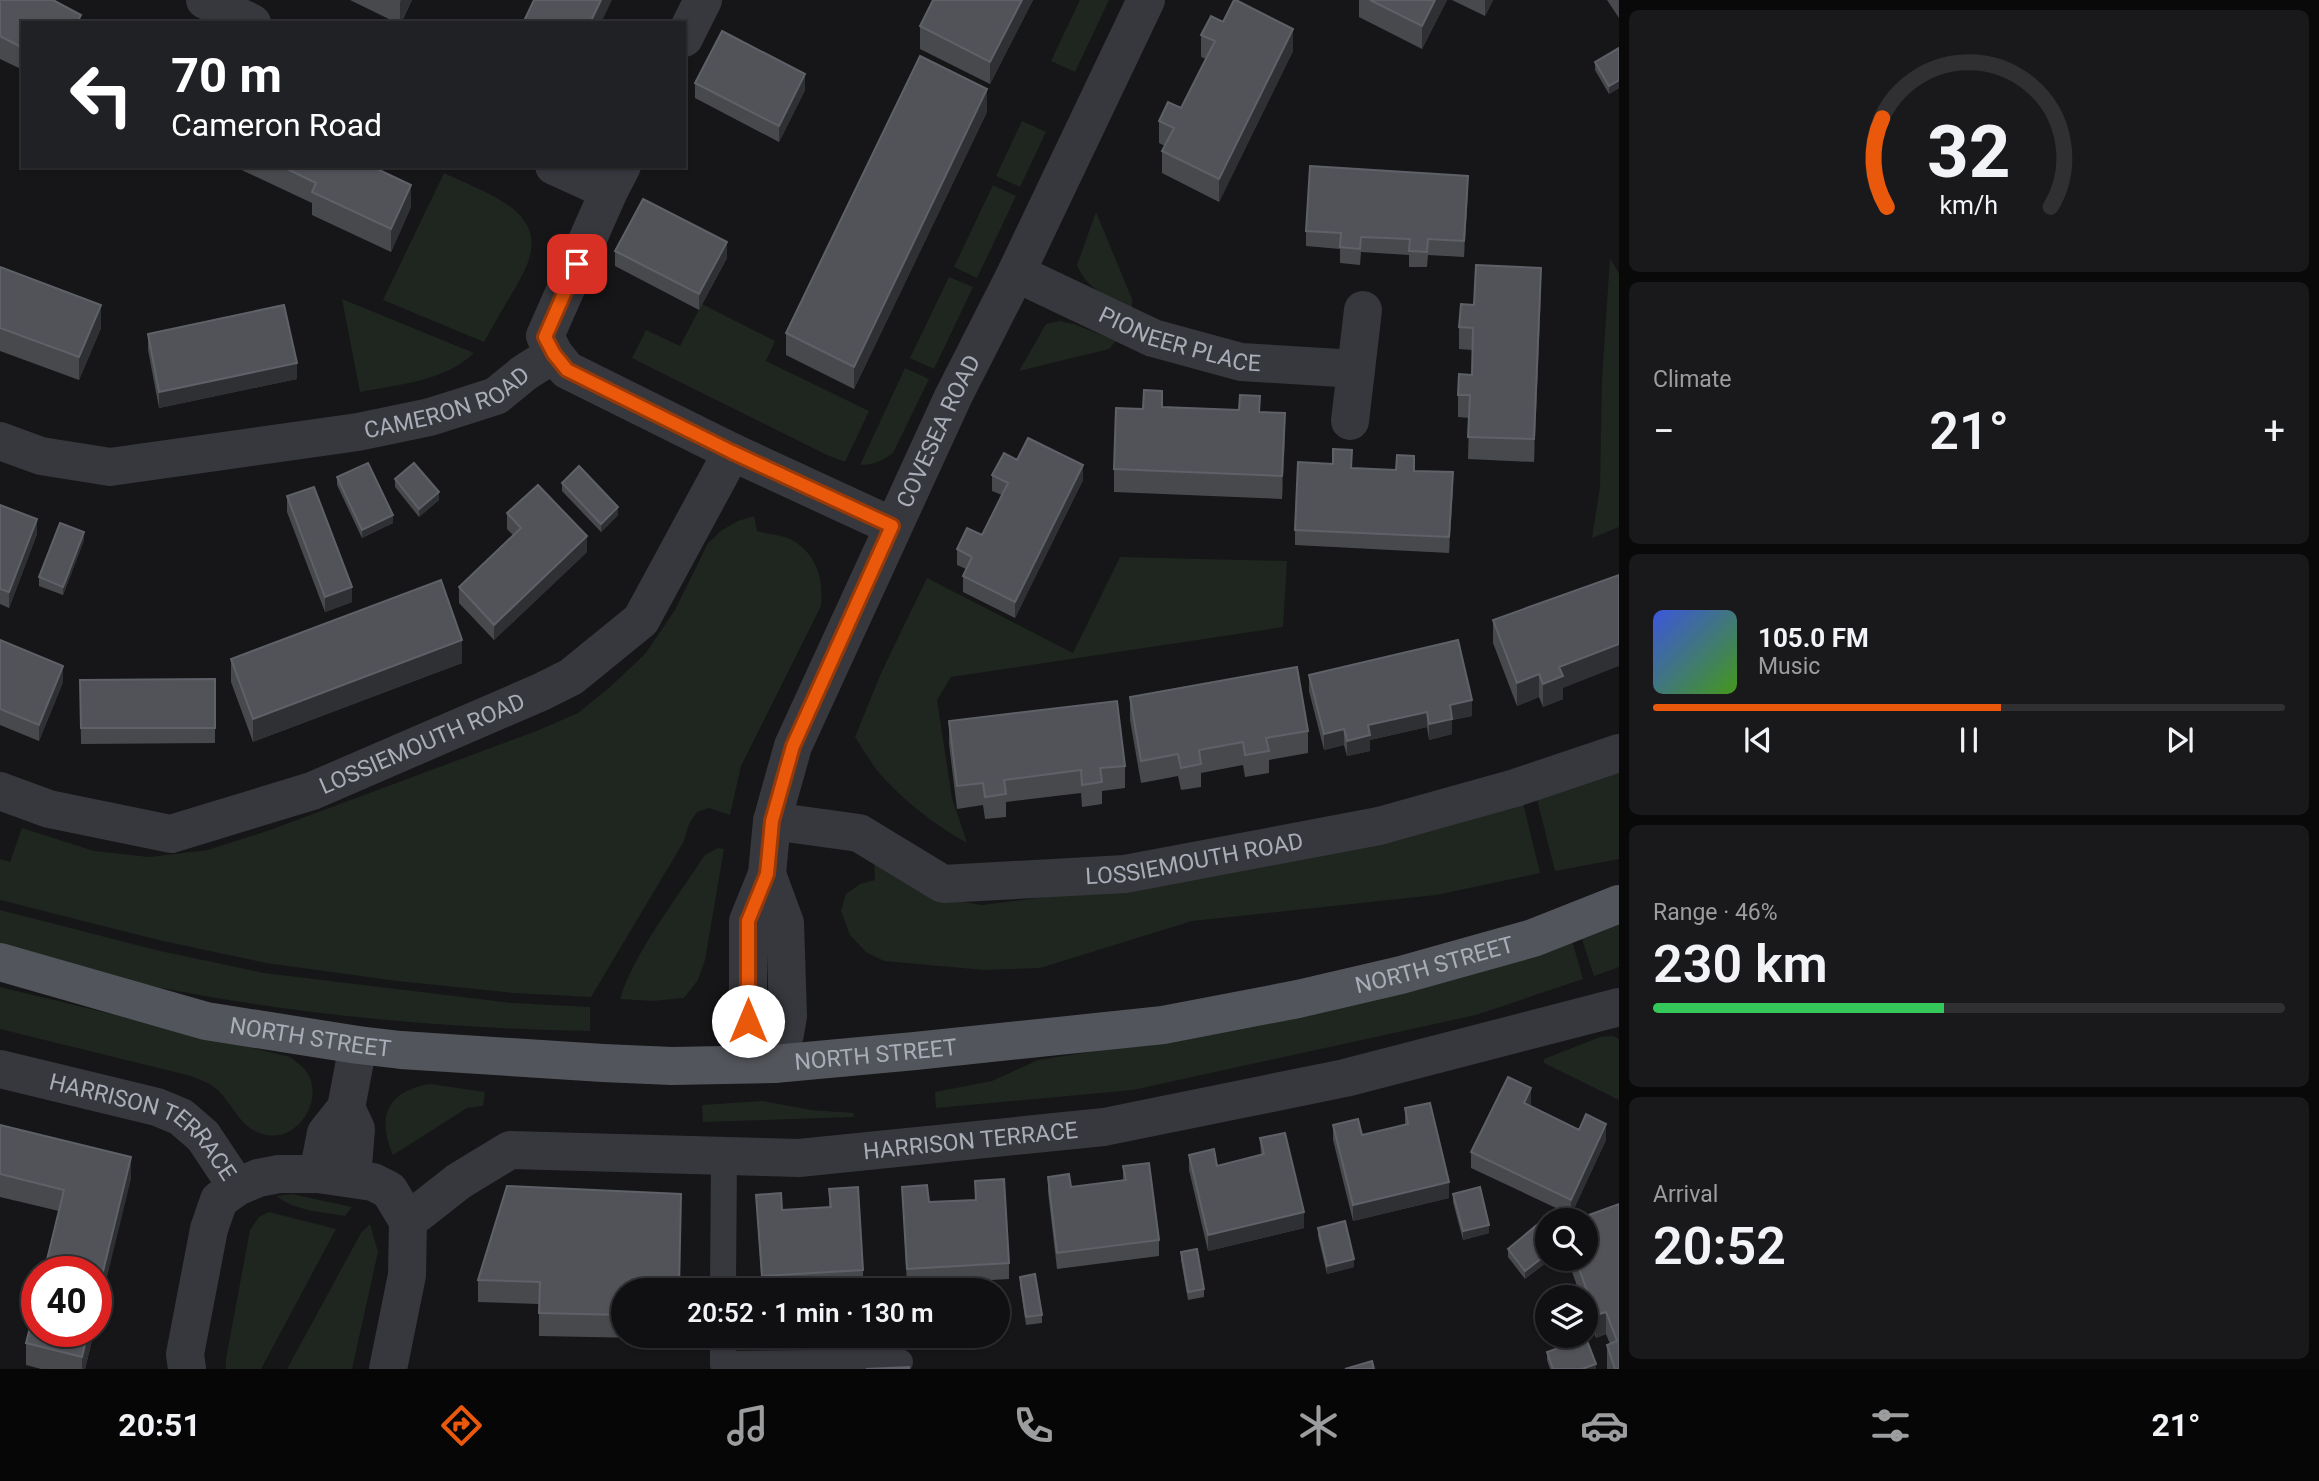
<!DOCTYPE html>
<html lang="en">
<head>
<meta charset="utf-8">
<style>
	body { margin:0; font-family:Roboto,sans-serif; background:#19191b; color:#f1f3f6; height:100vh; display:flex; flex-direction:column; font-size:26px; white-space:nowrap }
	* { box-sizing:border-box; margin:0 }
	p { font-size:23px; color:#9c9d9f }
	.icon { flex:none; width:38px; height:38px; fill:none; stroke:currentColor; stroke-width:2; stroke-linecap:round; stroke-linejoin:round }
	.map { position:relative; flex:1; overflow:hidden }
	.details { display:flex; flex-direction:column; gap:10px; padding:10px; background:#09090a; width:700px }
	.details>* { flex:none }
	.banner { position:absolute; left:21px; top:21px; width:665px; height:147px; border-radius:0px; box-shadow:0 2px 5px #0004,0 0 0 2px #303032; background:#202124; color:#fff; overflow:hidden }
	.buttons { position:absolute; left:1535px; top:1208px; display:grid; gap:14px }
	.buttons a { display:grid; place-items:center; width:63px; height:63px; border-radius:50%; background:#101012; box-shadow:0 2px 5px #0004,0 0 0 2px #303032; font-size:35px }
	.speed { position:absolute; left:21px; top:1256px; display:flex; gap:14px; font-size:35px; font-weight:700; text-align:center }
	.speed>* { display:grid; place-content:center; width:91px; height:91px; border-radius:50%; background:#101012; box-shadow:0 2px 5px #0004,0 0 0 2px #303032; line-height:1 }
	.speed .limit { border:10px solid #d22; background:#fff; color:#111 }
	.pin { position:absolute; display:grid; place-items:center; width:60px; height:60px; color:#fff; margin:-30px; border-radius:14px; box-shadow:0 4px 10px #0006 }
	.me { position:absolute; width:77px; margin:-38px; rotate:0deg; stroke-linejoin:round; filter:drop-shadow(0 0 5px #0008) }
	.turn { display:flex; align-items:center; gap:24px; height:147px; padding:0 35px; font-size:32px }
	.turn .icon { width:91px; height:91px; stroke-width:2.5 }
	.turn b { display:block; font-size:49px; line-height:60px }
	.big { font-size:52px; font-weight:600; line-height:1.1 }
	.details .card { flex:1; display:flex; flex-direction:column; justify-content:center; gap:10px; min-width:0; padding:0 24px; border-radius:10px; background:#19191b }
	.details .dial { align-items:center; gap:0 }
	.dial svg { height:182px; overflow:visible; fill:none; stroke:#303032; stroke-width:7; stroke-linecap:round; text-anchor:middle }
	.dial text { fill:#f1f3f6; stroke:none }
	.song { display:flex; align-items:center; gap:21px }
	.cover { width:84px; height:84px; border-radius:10px; background:linear-gradient(135deg,hsl(230 70% 55%),hsl(100 70% 35%)) }
	.played { height:7px; border-radius:4px; background:linear-gradient(90deg,#ea580c 55%,#303032 55%) }
	.keys { display:flex; justify-content:space-around; direction:ltr }
	.heat { display:flex; justify-content:space-between; align-items:center; font-size:38px; direction:ltr }
	.charge { height:10px; border-radius:5px; background:linear-gradient(90deg,#34c759 46%,#303032 0) }
	.trip { position:absolute; left:611px; top:1278px; width:399px; height:70px; border-radius:35px; background:#101012; box-shadow:0 2px 5px #0004,0 0 0 2px #303032; font-weight:600; line-height:70px; text-align:center }
	.dock { display:flex; height:112px; justify-content:space-around; align-items:center; background:#060607; color:#9c9d9f }
	.dock .icon { width:49px; height:49px }
	.dock .selected { color:#ea580c }
	.dock b { font-size:32px; color:#f1f3f6 }
	main { display:flex; flex:1; min-height:0 }
	.map>svg:first-child { display:block }
	.green { fill:#1e261f }
	.lines { fill:none; stroke-linecap:round; stroke-linejoin:round }
	.service { stroke:#37383d; stroke-width:26 }
	.minor { stroke:#37383d; stroke-width:38 }
	.tertiary { stroke:#37383d; stroke-width:38 }
	.primary { stroke:#53555c; stroke-width:38 }
	.wall { fill:#47494d }
	.shaded-wall { fill:#2f3033 }
	.building { fill:#525359; stroke:#5f6168; stroke-width:2 }
	.route-casing { stroke:#983908; stroke-width:18 }
	.route { stroke:#ea580c; stroke-width:12 }
	.labels { text-anchor:middle; dominant-baseline:central; stroke-width:5; stroke-linejoin:round; paint-order:stroke }
	.street-label { font-size:23px; fill:#a8adb8; stroke:#111113 }
</style>
</head>
<body>
<main>
<div class="map">
<svg width="1619" height="1369" viewBox="0 0 1619 1369">
	<rect width="100%" height="100%" fill="#161618"/>
	<path class="green" d="M1080,0h29l-34,72 -24,-11z
		M1022,121l24,11 -26,55 -24,-11z
		M444,173c21,10 50,21 68,35 34,27 17,57 -1,87 -9,15 -18,31 -27,47l-101,-42z
		M993,185l23,11 -39,82 -23,-11z
		M1096,212l36,87v9c-25,-12 -44,-17 -55,-43z
		M1610,258l9,16v253l-27,11 8,-51 2,-108z
		M949,277l24,10 -39,82 -24,-11z
		M342,299l132,54c-31,29 -74,31 -114,39z
		M702,304l73,37 -9,20 103,50 -24,51 -18,-7 -195,-97 14,-28 34,16z
		M1059,321l15,3 42,17 -7,8 -90,22 27,-47z
		M905,368l24,11 -36,74c-11,8 -19,12 -33,12z
		M754,516l3,15c10,3 23,4 33,8 26,13 34,40 31,67l-80,160 -11,49 -21,-7 -12,4 -8,12 -5,17 -93,156 -77,-4 -117,-12 -131,-18 -103,-22 -163,-41v-41l10,3 12,-34 72,23 55,6 59,-7 62,-20 269,-100 39,-17 32,-26 35,-33 30,-44 33,-67 14,-13 16,-9z
		M1120,557l167,4 -4,66 -332,50 -14,23 15,98 15,45c-32,-18 -62,-41 -87,-69 -9,-11 -17,-25 -25,-37l27,-66 45,-93 146,75z
		M1619,771v88l-64,12 -18,-72z
		M1523,803l17,70 -104,22 -244,26 -152,47 -56,2 -100,-9 -18,-9 -16,-17 -9,-24 5,-17 14,-10 15,-4 -1,-17 70,36 38,6 144,-18z
		M718,848l6,1 -19,111 -7,20 -14,18 -31,3 -33,-2c14,-46 58,-103 85,-144z
		M0,910l160,41 104,22 249,30 77,4v24c-199,-4 -400,-26 -590,-83z
		M1619,918v49l-25,9 -14,-43z
		M1571,937l12,42 -107,36 -343,75 -197,18 -1,-16 57,-11 46,-21 90,-14z
		M0,987l290,70c9,7 18,13 21,24 8,27 -16,59 -44,54 -30,-5 -34,-36 -56,-50 -6,-4 -14,-6 -20,-9l-191,-47z
		M1613,1036l6,3v61l-75,-37v-4l56,-22z
		M430,1084l55,8 -2,14 -16,2 -74,47c-17,-39 -5,-64 37,-71z
		M763,1101l48,9 42,3 1,4 -151,5 -1,-17z
		M292,1194l60,13 -7,9c-22,-4 -51,-5 -68,-20z
		M269,1212l67,17 -75,140h-35v-10l24,-129 9,-13z
		M370,1224l8,28 -26,117h-65l74,-136z"/>
	<g class="lines">
		<path class="service" d="M723,1290l1,-134
			M723,1335v29l177,-2"/>
		<g class="minor">
			<path d="M205,0l47,23"/>
			<path d="M684,38l19,-38"/>
			<path d="M554,166l55,25"/>
			<path id="s1" d="M1016,273l137,65 88,24 115,7"/>
			<path d="M554,354l-9,-18 64,-145 13,-25"/>
			<path d="M1350,421l13,-111"/>
			<path id="s2" d="M0,441l41,15 69,11 248,-35 72,-15 66,-21 28,-23 30,-19 13,16 165,82 160,74"/>
			<path id="s3" d="M0,791l49,18 122,25 141,-43 229,-99 30,-15 70,-57 91,-168"/>
			<path id="s4" d="M772,821l87,12 84,51 182,-10 254,-48 136,-38 104,-35"/>
			<path id="s5" d="M0,1069l157,38 24,10 22,19 34,51"/>
			<path d="M346,1108l10,21 -4,49"/>
			<path d="M318,1174l8,-41 20,-25 12,-63"/>
			<path id="s6" d="M408,1221l51,-40 51,-31 289,8 305,-31 241,-49 274,-71"/>
			<path d="M187,1369l-2,-15 24,-125 10,-29 18,-13 21,-9 21,-4h39l55,8 16,8 19,31"/>
			<path d="M388,1369l19,-94 1,-54"/>
		</g>
		<g class="tertiary">
			<path d="M767,874l18,49 3,93 -3,18 -11,30"/>
			<path id="s7" d="M774,1064l-20,-28 -6,-15v-100l19,-47 5,-53 21,-75 160,-349 63,-124 130,-273"/>
		</g>
		<path class="primary" id="s8" d="M0,962l206,59 152,24 43,5 202,13 69,3 102,-2 141,-13 248,-26 135,-26 103,-24 132,-37 86,-34"/>
	</g>
	<path class="wall" d="M0,0l81,23h-58v47l-23,-11z
		M350,0h62l-11,23h-4z
		M933,0h100l-43,84 -70,-35v-23z
		M1359,0h88l-25,49 -63,-32z
		M1452,0h41l-8,16z
		M1607,0h12v18z
		M1223,22l70,29 -74,151 -57,-29v-22l3,-5 -6,-3v-22l22,-13 25,-49 -5,-2v-22z
		M1619,48v40l-10,6 -14,-24v-8z
		M695,83l110,7 -26,52 -84,-44z
		M987,112l-133,277 -68,-34v-22z
		M233,166h138l40,41 -20,45 -79,-37v-12z
		M1468,192l-4,65 -36,-2 -1,12h-18v-12l-48,-3 -1,13 -20,-2v-14l-34,-3v-15z
		M615,251l112,7 -28,52 -84,-44z
		M0,267l101,61 -22,52 -79,-29z
		M1541,291l-7,171 -66,-3 1,-41 -11,-1v-22l14,-20v-25l-13,-1v-22l15,-22z
		M148,334l149,45 -138,29 -11,-58z
		M1162,407l98,5 25,23 -3,64 -168,-7v-23l29,-60z
		M1017,460l66,20 -68,138 -52,-26v-16l3,-7 -9,-4v-16l25,-14 20,-40 -10,-4v-16z
		M1333,464l19,4 62,3 39,17 -4,65 -154,-8v-15z
		M337,477l56,46 -31,15 -25,-53z
		M395,479l44,21 -20,17 -24,-30z
		M562,483l56,32 -17,17 -39,-41z
		M287,496l65,106 -27,10 -38,-100z
		M0,505l37,29 -28,74 -9,-4z
		M507,513l80,39 -93,88 -35,-37v-16l54,-52 -6,-6z
		M84,540l-21,55 -24,-9v-9z
		M1493,620l70,68v11l-20,8 -4,-10 -22,9 -24,-63z
		M0,640l63,42 -24,59 -39,-16z
		M231,659l231,4 -209,79 -22,-60z
		M1309,675l163,41 -20,4v14l-23,6 -2,-13 -57,13v11l-23,5 -3,-11 -20,5 -15,-59z
		M215,679v64l-134,1 -1,-64z
		M1130,697l178,34v22l-39,7v13l-24,4 -2,-12 -42,8v14l-20,3 -3,-14 -37,7 -11,-63z
		M949,721l176,45v22l-23,3v13l-20,3 -1,-14 -75,9v15l-21,2 -2,-14 -26,4 -8,-65z
		M1531,1104l-1,2 49,24 27,10 -35,75 -100,-47v-16z
		M1405,1108l44,90 -96,23 -20,-81v-15l29,10 43,-10z
		M0,1125l131,54 -72,32 -59,-14z
		M1260,1138l44,90 -96,23 -19,-81v-15l28,11 44,-11z
		M1123,1166l36,74v16l-102,13 -9,-77v-15l23,10 52,-6z
		M975,1181l34,82v16l-102,6 -5,-98 27,15 46,-2z
		M507,1186l116,104v45h18v3l-102,-2v-32l-61,-2v-22z
		M829,1189l34,81v16l-67,4h-34l-6,-95 26,15 47,-3z
		M1453,1194l36,39 -26,7 -10,-38z
		M1619,1204v165h-12v-24l3,-1 -4,-10 -10,4 -10,-29v-12h-5l-14,-39h19z
		M1318,1228l36,39 -27,7 -9,-38z
		M1508,1249l39,9h5l-27,21 -17,-22z
		M1181,1252l23,37v8l-16,3 -7,-40z
		M1020,1277l22,38v8l-16,2 -6,-40z
		M94,1332l-9,37h-44l-15,-4v-22z
		M740,1335h18v3l-18,-1z
		M1547,1352l49,17h-46l-3,-9z"/>
	<path class="shaded-wall" d="M401,0h11l-12,23v-21z
		M601,0h11l-11,23h-11z
		M1022,0h11l-43,84v-22z
		M1435,0h12l-25,49v-23z
		M1485,0h8l-8,16z
		M1293,29v22l-74,151v-23z
		M805,74v16l-26,52v-16z
		M1619,80v8l-10,6v-8z
		M987,89v23l-133,277v-22z
		M1468,176v16l-4,65v-16z
		M411,185v22l-20,45v-23z
		M727,242v16l-28,52v-16z
		M1541,268v23l-7,171v-23z
		M101,305v23l-22,52v-23z
		M297,363v16l-138,29v-16z
		M1285,413v22l-3,64v-23z
		M1083,465v15l-68,138v-16z
		M1453,472v16l-4,65v-16z
		M439,492v8l-20,17v-8z
		M618,507v8l-17,17v-8z
		M393,515v8l-31,15v-8z
		M37,519v15l-28,74v-16z
		M84,532v8l-21,55v-8z
		M587,536v16l-93,88v-15z
		M352,587v15l-27,10v-15z
		M462,640v23l-209,79v-23z
		M1619,644v22l-56,22v11l-20,8v-23l16,-17z
		M63,666v16l-24,59v-16z
		M1539,674v23l-22,9v-23z
		M1472,700v16l-20,4v14l-23,6v-16l21,-19z
		M1427,712v15l-57,13v11l-23,5v-15l21,-16z
		M1344,729v16l-20,5v-16z
		M1531,1088v16l-7,15v-16z
		M1606,1124v16l-35,75v-15z
		M131,1157v22l-35,143v-22z
		M1449,1182v16l-96,23v-16z
		M1304,1212v16l-96,23v-16z
		M1489,1225v8l-26,7v-9z
		M1547,1254v4h5l-27,21v-8z
		M1354,1259v8l-27,7v-8z
		M1606,1312v22l-10,4v-23z
		M88,1332h6l-9,37h-3v-12z
		M1596,1364v5h-14z"/>
	<path class="building" d="M0,0h53l28,15 -4,8h-54v25l-23,-12z
		M534,0h67l-11,23h-67z
		M933,0h89l-32,62 -70,-36z
		M1234,0h2l57,29 -74,150 -57,-28 12,-23 -15,-7 9,-19 13,6 34,-67 -14,-6 10,-19 12,6z
		M1370,0h65l-13,26z
		M722,31l83,43 -26,52 -84,-43z
		M1619,48v32l-10,6 -14,-24z
		M920,56l67,33 -133,278 -68,-34z
		M281,166h90l40,19 -20,44 -79,-37 4,-9z
		M1310,166l158,10 -4,65 -36,-2 -1,13 -18,-1 1,-12 -49,-2 -1,12 -20,-2 1,-14 -35,-2z
		M643,199l84,43 -28,52 -84,-43z
		M1476,265l65,3 -7,171 -66,-2 2,-42h-12l1,-21 13,1 1,-47 -14,-1 2,-23 13,1z
		M0,267l101,38 -22,52 -79,-29z
		M284,305l13,58 -138,29 -11,-58z
		M1144,390l18,1v16l77,3 1,-15 20,1 -1,16 26,1 -3,63 -168,-7 2,-61 27,1z
		M1028,438l55,27 -68,137 -52,-26 9,-19 -15,-8 10,-21 15,7 26,-52 -16,-8 12,-22 13,7z
		M1333,449l19,1 -1,18 45,2 1,-15 17,1v15l39,1 -4,65 -154,-7 3,-68 35,2z
		M368,463l25,52 -31,15 -25,-53z
		M414,463l25,29 -20,17 -24,-30z
		M579,466l39,41 -17,17 -39,-41z
		M538,485l49,51 -93,89 -35,-38 62,-59 -14,-15z
		M314,487l38,100 -27,10 -38,-101z
		M0,505l37,14 -28,73 -9,-3z
		M60,523l24,9 -21,55 -24,-10z
		M1619,575v69l-60,23 4,9 -20,8 -4,-10 -22,9 -24,-63z
		M441,580l21,60 -209,79 -22,-60z
		M0,640l63,26 -24,59 -39,-16z
		M1458,640l14,60 -22,5 2,14 -23,5 -2,-12 -59,13 2,10 -23,6 -3,-12 -20,5 -15,-59z
		M1297,667l11,64 -42,7 3,13 -24,4 -2,-13 -44,8 2,14 -20,4 -3,-14 -37,7 -11,-64z
		M215,679v49h-134l-1,-48z
		M1117,701l8,65 -25,2 2,14 -20,3 -1,-15 -77,10 2,14 -21,3 -2,-14 -26,3 -8,-65z
		M1508,1077l23,11 -7,15 55,27 7,-16 20,10 -35,76 -100,-48z
		M1430,1103l19,79 -96,23 -20,-80 25,-6 4,16 46,-11 -3,-16z
		M0,1125l131,32 -35,143v-28h-52l20,-82 -64,-16z
		M1285,1133l19,79 -96,23 -19,-80 25,-6 3,17 47,-12 -4,-16z
		M1149,1163l10,77 -102,13 -9,-76 21,-3 2,13 55,-7 -3,-14z
		M1004,1179l5,84 -102,6 -5,-82 25,-2 2,17 47,-2 -1,-19z
		M507,1186l174,8 -2,96h-56v25l-84,-2 1,-31 -62,-2z
		M858,1187l5,83 -101,6 -6,-81 25,-2 1,17 49,-3 -2,-18z
		M1480,1187l9,38 -26,6 -10,-37z
		M1619,1204v165h-4l-8,-24 10,-4 -11,-29 -10,3 -21,-57h11v-38h-11z
		M1345,1221l9,38 -27,7 -9,-38z
		M1538,1224l9,12v18l-22,17 -17,-22z
		M1197,1249l7,40 -16,3 -7,-40z
		M1035,1274l7,41 -16,2 -6,-40z
		M900,1283l1,7h-29l-1,-4z
		M37,1301v31h51l-6,25 -56,-14z
		M1586,1338l10,26 -14,5h-29l-6,-17z
		M1372,1361l2,8h-29z
		M909,1367v2h-43z"/>
	<g class="lines">
		<g class="route-casing">
			<path id="route" d="M577,264l-32,73 9,17 13,16 165,82 160,74 -99,220 -21,75 -5,53 -19,47v100"/>
		</g>
		<use href="#route" class="route"/>
	</g>
	<g class="labels">
		<g class="street-label">
			<text stroke="none"><textPath href="#s1" startOffset="178">PIONEER PLACE</textPath></text>
			<text stroke="none"><textPath href="#s2" startOffset="458">CAMERON ROAD</textPath></text>
			<text stroke="none"><textPath href="#s7" startOffset="679">COVESEA ROAD</textPath></text>
			<text stroke="none"><textPath href="#s3" startOffset="444">LOSSIEMOUTH ROAD</textPath></text>
			<text stroke="none"><textPath href="#s4" startOffset="439">LOSSIEMOUTH ROAD</textPath></text>
			<text stroke="none"><textPath href="#s8" startOffset="1454">NORTH STREET</textPath></text>
			<text stroke="none"><textPath href="#s8" startOffset="320">NORTH STREET</textPath></text>
			<text stroke="none"><textPath href="#s8" startOffset="887">NORTH STREET</textPath></text>
			<text stroke="none"><textPath href="#s5" startOffset="159">HARRISON TERRACE</textPath></text>
			<text stroke="none"><textPath href="#s6" startOffset="586">HARRISON TERRACE</textPath></text>
		</g>
	</g>
</svg>
<div class="buttons">
<a><svg class="icon" aria-label="search" viewBox="0 0 24 24"><circle cx="10" cy="10" r="6"/><path d="M15 15l6 6"/></svg></a>
<a><svg class="icon" aria-label="layers" viewBox="0 0 24 24"><path d="M12 4l9 5-9 5-9-5zM3 14l9 5 9-5"/></svg></a>
</div>
<div class="speed"><div class="limit">40</div></div>
<div class="pin" style="left:577px;top:264px;background:#d93025"><svg class="icon" aria-label="arrive" viewBox="0 0 24 24"><path d="M6 21V4h12l-3 4 3 4H6"/></svg></div>
<svg class="me" style="left:748px;top:1021px" viewBox="-20 -20 40 40"><circle r="19" fill="#fff"/><path d="M0-13L10 11 0 6-10 11z" fill="#ea580c"/></svg>
<div class="trip">20:52 · 1 min · 130 m</div>
<div class="banner">
<div class="turn"><svg class="icon" aria-label="left" viewBox="0 0 24 24"><path d="M17 20v-9H6M10 6l-5 5 5 5"/></svg><div><b>70 m</b>Cameron Road</div></div>
</div>
</div>
<section class="details">
<div class="card dial"><svg viewBox="0 0 100 80">
<path d="M14 69A42 42 0 1 1 86 69"/>
<path d="M14 69A42 42 0 0 1 12 30" stroke="#ea580c"/>
<text x="50" y="56" font-size="32" font-weight="700">32</text>
<text x="50" y="72" font-size="11">km/h</text>
</svg></div>
<div class="card"><p>Climate</p>
<div class="heat"><a>−</a><b class="big">21°</b><a>+</a></div>
</div>
<div class="card">
<div class="song"><i class="cover"></i><div><b>105.0 FM</b><p>Music</p></div></div>
<div class="played"></div>
<div class="keys"><svg class="icon" aria-label="previous" viewBox="0 0 24 24"><path d="M18 5L8 12l10 7zM5 5v14"/></svg><svg class="icon" aria-label="pause" viewBox="0 0 24 24"><path d="M8 5v14M16 5v14"/></svg><svg class="icon" aria-label="next" viewBox="0 0 24 24"><path d="M6 5l10 7-10 7zM19 5v14"/></svg></div>
</div>
<div class="card"><p>Range · 46%</p><b class="big">230 km</b><div class="charge"></div></div>
<div class="card"><p>Arrival</p><b class="big">20:52</b></div>
</section>
</main>
<nav class="dock">
<b>20:51</b>
<svg class="icon selected" aria-label="directions" viewBox="0 0 24 24"><path d="M12 3l9 9-9 9-9-9zM9 14v-3h6M13 9l2 2-2 2"/></svg>
<svg class="icon" aria-label="music" viewBox="0 0 24 24"><path d="M9 18V5l10-2v13"/><circle cx="6" cy="18" r="3"/><circle cx="16" cy="16" r="3"/></svg>
<svg class="icon" aria-label="phone" viewBox="0 0 24 24"><path d="M5 4h4l2 5-3 2q2 4 5 5l2-3 5 2v4C11 20 4 13 5 4z"/></svg>
<svg class="icon" aria-label="climate" viewBox="0 0 24 24"><path d="M12 3v18M4 7l16 10M4 17L20 7"/></svg>
<svg class="icon" aria-label="car" viewBox="0 0 24 24"><path d="M5 17H2v-5l4-1 3-4h7l3 4 3 1v5h-3M9 17h6M6 11h13"/><circle cx="7" cy="17" r="2"/><circle cx="17" cy="17" r="2"/></svg>
<svg class="icon" aria-label="filters" viewBox="0 0 24 24"><path d="M4 7h16M4 17h16"/><circle cx="9" cy="7" r="2"/><circle cx="15" cy="17" r="2"/></svg>
<b>21°</b>
</nav>
</body>
</html>
